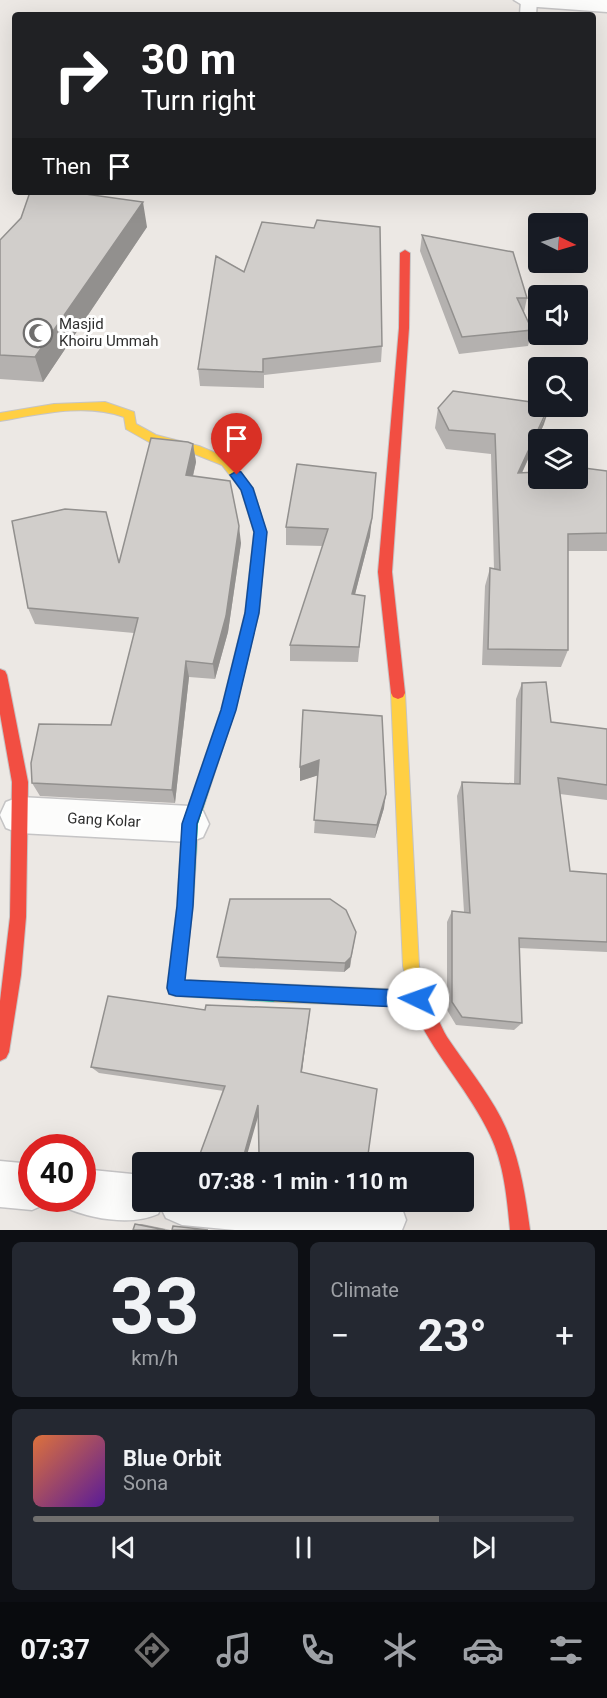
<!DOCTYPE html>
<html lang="en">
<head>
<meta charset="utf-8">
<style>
	body { margin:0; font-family:Roboto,sans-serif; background:#242831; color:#f1f3f6; height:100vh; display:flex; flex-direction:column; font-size:22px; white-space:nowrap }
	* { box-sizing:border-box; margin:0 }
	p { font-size:20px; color:#9ea1a6 }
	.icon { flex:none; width:33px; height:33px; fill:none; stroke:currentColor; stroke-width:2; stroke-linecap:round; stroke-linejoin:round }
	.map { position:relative; height:1230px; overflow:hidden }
	.sheet { display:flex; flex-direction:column; gap:12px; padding:12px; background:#0d0f14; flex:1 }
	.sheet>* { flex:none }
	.top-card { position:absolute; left:12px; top:12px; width:584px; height:183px; border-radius:6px; box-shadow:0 6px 24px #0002; background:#202124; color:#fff; overflow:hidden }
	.needle { width:39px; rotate:95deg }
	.tools { position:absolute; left:528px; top:213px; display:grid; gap:12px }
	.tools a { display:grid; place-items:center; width:60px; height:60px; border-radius:6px; background:#171b24; box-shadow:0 6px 24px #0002; font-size:30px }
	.speed { position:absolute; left:18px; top:1134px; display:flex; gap:12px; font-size:30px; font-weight:700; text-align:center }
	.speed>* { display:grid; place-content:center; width:78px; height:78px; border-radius:50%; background:#171b24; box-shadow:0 6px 24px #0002; line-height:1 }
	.speed .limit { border:9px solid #d22; background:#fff; color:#111 }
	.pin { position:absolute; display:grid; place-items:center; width:51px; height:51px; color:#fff; margin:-62px -26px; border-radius:50% 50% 50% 0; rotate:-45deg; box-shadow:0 0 6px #0007 }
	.pin .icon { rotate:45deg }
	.me { position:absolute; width:66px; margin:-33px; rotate:273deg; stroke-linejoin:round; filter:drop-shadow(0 0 4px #0008) }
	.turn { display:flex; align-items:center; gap:21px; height:126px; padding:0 30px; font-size:27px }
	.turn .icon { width:78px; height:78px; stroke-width:2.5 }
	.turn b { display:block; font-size:42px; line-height:51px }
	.then { display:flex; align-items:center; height:57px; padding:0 30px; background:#0003; gap:12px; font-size:22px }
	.big { font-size:45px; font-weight:700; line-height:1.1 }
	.sheet .tile { flex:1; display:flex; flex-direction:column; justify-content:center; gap:9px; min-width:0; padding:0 21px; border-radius:9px; background:#242831 }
	.sheet .dial { align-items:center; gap:0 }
	.dial b { font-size:78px; line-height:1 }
	.song { display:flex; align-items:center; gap:18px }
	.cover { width:72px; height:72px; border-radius:9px; background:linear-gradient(135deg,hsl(20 70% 55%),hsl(270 70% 35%)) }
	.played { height:6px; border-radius:3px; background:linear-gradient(90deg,#706f6e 75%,#363941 75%) }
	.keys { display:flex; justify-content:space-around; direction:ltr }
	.heat { display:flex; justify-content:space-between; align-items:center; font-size:33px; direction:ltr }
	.sheet .tiles { flex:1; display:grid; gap:12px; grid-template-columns:1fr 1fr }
	.tile:last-child { grid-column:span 2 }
	.trip { position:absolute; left:132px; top:1152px; width:342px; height:60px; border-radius:6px; background:#171b24; box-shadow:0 6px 24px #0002; font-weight:700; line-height:60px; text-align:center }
	.tabs { display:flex; height:96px; justify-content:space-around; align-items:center; background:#090b0e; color:#9ea1a6 }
	.tabs .icon { width:42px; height:42px }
	.tabs .on { color:#706f6e }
	.tabs b { font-size:27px; color:#f1f3f6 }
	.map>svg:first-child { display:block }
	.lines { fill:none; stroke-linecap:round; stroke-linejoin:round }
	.lane-casing { stroke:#c5c4c5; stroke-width:3 }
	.street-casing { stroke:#c5c4c5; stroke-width:3 }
	.fast-casing { stroke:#c5c4c5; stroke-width:2 }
	.slow-casing { stroke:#c5c4c5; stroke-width:2 }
	.jam-casing { stroke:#c5c4c5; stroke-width:2 }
	.lane { fill:#fcfcfb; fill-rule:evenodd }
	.street { fill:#fcfcfb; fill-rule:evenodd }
	.fast { fill:#16e098; fill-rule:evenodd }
	.slow { fill:#ffcf43; fill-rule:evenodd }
	.jam { fill:#f24e42; fill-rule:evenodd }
	.wall { fill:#b4b1af }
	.shaded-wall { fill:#92908e }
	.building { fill:#d1cecb; stroke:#92908e; stroke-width:1.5 }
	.route { fill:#1a73e8; stroke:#114b97; stroke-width:1.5 }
	.labels { text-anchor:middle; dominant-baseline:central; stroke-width:6; stroke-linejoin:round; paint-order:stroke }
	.poi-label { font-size:15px; fill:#2e2e2e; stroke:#fff; text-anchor:start }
	.street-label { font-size:15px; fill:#2e2e2e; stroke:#fff }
</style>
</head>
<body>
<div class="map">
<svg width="607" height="1230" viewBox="0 0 607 1230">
	<rect width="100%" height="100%" fill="#ece8e4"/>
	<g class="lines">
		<g class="lane-casing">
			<path id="lane" d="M521,0h16l-1,15h-16z"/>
		</g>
		<g class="street-casing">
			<path id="street" d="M514,0h93v12l-83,-6z
				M19,797l171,9 13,5 6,13 -6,13 -13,5 -171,-9 -13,-5 -6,-13 6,-13z
				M0,1161l32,3v34h18l-2,5 -16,7 -32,-3z
				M82,1169l60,6v27h253l5,1 6,17 -4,10h-167l-53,-5 -16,-7 -5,-10 -3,6c-27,12 -65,5 -92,-6l-4,-10h20z"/>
		</g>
		<g class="fast-casing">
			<path id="fast" d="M244,639l5,2 2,4 -16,65 -37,114 -5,82 -9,74 91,4 6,3 3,6 -3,6 -6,3 -100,-6 -6,-2 -2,-6 10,-82 5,-82 39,-114 16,-65 2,-4z"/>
		</g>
		<g class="slow-casing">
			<path id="slow" d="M105,402l29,10 2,12 20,11 43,11 31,13 23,29 13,44 -7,81 -10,36 -5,2 -5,-2 -2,-4 8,-32 9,-81 -13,-42 -19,-25 -30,-12 -43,-11 -23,-13 -2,-12c-39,-14 -83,-3 -124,4v-8l54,-9z
				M398,687l5,2 2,4 14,273 12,42 -3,6 -6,3 -6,-3 -3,-7 -138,-5 -6,-3 -3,-6 3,-6 6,-3 134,6 -6,-24 -12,-273 2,-4z"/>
		</g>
		<g class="jam-casing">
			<path id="jam" d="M405,250l5,3 -1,75 -17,244 13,121 -2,4 -5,2 -5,-2 -2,-4 -13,-121 21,-244 1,-75z
				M0,669l5,2 2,4 21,107 -2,135 -5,58 -12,77 -3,6 -6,3v-60l10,-84 2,-135 -12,-68z
				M422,999c12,5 18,27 25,38 18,27 39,52 54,81 18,35 24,74 29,112h-20c-3,-32 -6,-66 -20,-95 -21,-45 -57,-81 -77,-127l3,-6z"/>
		</g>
		<use href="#lane" class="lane"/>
		<use href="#street" class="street"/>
		<use href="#fast" class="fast"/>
		<use href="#slow" class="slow"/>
		<use href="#jam" class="jam"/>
	</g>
	<path class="wall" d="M147,227l-104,155 -43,-3v-139z
		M422,235l105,63 -3,14 8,18 -4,16 -69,8 -39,-103z
		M216,256l166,90 -1,16 -117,13v13l-64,-2 -2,-17z
		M438,408l106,16 -22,49 85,-2v80h-39v99l-7,17 -79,-2 3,-79 5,-18 4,1 -3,-115 -45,-5 -11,-21z
		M193,444l3,18 -3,14 48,67 -13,89 -13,47 -26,-2 -14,126 -135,-7 -8,-13 79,-58 23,-92 -99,-9 -7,-16 78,-96 13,50z
		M297,464l73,72 -15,58 10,2 -7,66 -68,-1v-16l33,-99 -37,-1v-18z
		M522,683l29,39 56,7v71l-47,-6 10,77 37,3v78l-88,-4 3,75 -8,7 -58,-5 -9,-15v-88l5,-11 12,1 -7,-116 5,-14 52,2 2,-85z
		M303,710l81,98 -9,30 -61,-5 4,-58 -18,6z
		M356,932l-6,35 -6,5 -124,-5 -3,-10z
		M310,1009l-8,63 65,90h-63l-44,-6 -1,-3 -1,-38 -34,-24 -125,-18 -8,-6 114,-57z
		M135,1224h7l29,6h-38z"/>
	<path class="shaded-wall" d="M143,202l4,25 -104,155 -8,-25z
		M550,406l-6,18 -31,68 5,-19z
		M193,444l3,18 -7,31 -3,-18z
		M372,518l-2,18 -19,74 1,-16z
		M239,526l2,17 -13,89 -13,47 -2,-15z
		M186,661l3,16 -14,126 -3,-13z
		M319,760v15l-19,6v-14z
		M386,794l-2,14 -9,30 2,-13z
		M351,957l-1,10 -6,5 1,-9z
		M310,1009l-1,8 -8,61v-6z
		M258,1105l2,5 -15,52h-3z"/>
	<path class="building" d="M30,192h41l72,10 -108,155 -35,-2v-115l21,-22z
		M317,220l63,7 2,119 -119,13v13l-65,-3 18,-113 28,16 18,-50 52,6z
		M422,235l91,17 14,46h-10l15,32 -70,7z
		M453,391l85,12v3h11l-31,67 20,-1v6h40v-10h6l23,3v62l-39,1v116l-80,-1 2,-81 10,2 -5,-136 -46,-4 -11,-22z
		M151,438l37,4 5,2 -7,31 44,6 9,45 -13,90 -13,48 -27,-3 -14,129 -140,-7 -1,-20 8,-39 72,1 27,-107 -110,-10 -16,-87 53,-12 41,3 13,51z
		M297,464l79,9 -4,45 -20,76 13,2 -6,51 -69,-2 38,-116 -42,-2z
		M546,682l5,40 56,7v56l-49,-7 12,93 37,3v68l-88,-4 3,85 -60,-6 -10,-15v-91l18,2 -8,-131 58,2 2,-101z
		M303,710l79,6 4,78 -9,31 -63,-5 5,-60 -19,7z
		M230,899h100l16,11 10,22 -5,25 -6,6 -128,-6z
		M108,996l97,14 1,-5 104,4 -9,63 76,17 -10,73h-47l-61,-9 -1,-48 -16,57h-45l28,-76 -134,-19z
		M135,1224l30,6h-32z
		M173,1226l35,4h-36z"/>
	<path class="route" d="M237,471l4,1 12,16 14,44 -8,81 -23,97 -39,114 -4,82 -8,74 233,11 6,2 3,6 -3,7 -6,2 -242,-12 -7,-2 -2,-6 10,-82 5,-82 39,-114 24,-97 9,-81 -13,-42 -11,-15z"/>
	<defs>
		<g id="mosque-ring" transform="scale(1.5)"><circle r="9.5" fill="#fff" stroke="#706f6e" stroke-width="1.5"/><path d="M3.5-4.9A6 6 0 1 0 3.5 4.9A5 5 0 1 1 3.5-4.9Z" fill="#706f6e"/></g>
	</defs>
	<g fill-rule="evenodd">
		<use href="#mosque-ring" x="38" y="333"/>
	</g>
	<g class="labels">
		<g class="poi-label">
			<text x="59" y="324">Masjid<tspan x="59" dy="17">Khoiru Ummah</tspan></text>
		</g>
		<g class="street-label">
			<text transform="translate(104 820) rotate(3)">Gang Kolar</text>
		</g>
	</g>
</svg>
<div class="tools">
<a><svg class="needle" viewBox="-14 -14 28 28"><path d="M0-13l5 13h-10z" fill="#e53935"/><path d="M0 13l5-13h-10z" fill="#9ea1a6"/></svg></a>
<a><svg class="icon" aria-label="sound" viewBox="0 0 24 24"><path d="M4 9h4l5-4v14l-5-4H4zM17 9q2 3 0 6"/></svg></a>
<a><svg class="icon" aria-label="search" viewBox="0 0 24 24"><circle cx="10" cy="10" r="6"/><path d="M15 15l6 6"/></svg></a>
<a><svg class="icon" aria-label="layers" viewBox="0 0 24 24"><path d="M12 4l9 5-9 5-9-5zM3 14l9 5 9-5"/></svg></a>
</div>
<div class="speed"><div class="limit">40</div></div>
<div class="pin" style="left:237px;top:475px;background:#d93025"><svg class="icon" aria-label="arrive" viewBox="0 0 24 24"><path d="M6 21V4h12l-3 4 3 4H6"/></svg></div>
<svg class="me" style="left:418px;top:999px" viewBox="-20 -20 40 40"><circle r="19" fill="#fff"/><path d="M0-13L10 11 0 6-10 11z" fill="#1a73e8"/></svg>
<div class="trip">07:38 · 1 min · 110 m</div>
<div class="top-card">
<div class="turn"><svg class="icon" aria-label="right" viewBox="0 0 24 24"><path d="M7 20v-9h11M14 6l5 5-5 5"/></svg><div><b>30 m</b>Turn right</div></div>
<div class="then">Then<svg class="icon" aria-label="arrive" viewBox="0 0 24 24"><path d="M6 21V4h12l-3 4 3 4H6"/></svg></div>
</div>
</div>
<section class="sheet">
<div class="tiles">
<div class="tile dial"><b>33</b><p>km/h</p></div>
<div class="tile"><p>Climate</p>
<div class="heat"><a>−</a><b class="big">23°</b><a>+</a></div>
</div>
<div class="tile">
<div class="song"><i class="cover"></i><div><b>Blue Orbit</b><p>Sona</p></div></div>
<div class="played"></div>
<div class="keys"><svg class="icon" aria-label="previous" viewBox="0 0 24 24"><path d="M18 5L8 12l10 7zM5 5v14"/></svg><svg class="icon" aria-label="pause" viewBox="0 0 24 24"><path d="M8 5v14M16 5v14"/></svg><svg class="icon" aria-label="next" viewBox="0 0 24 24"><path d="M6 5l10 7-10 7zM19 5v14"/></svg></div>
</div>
</div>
</section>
<nav class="tabs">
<b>07:37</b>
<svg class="icon on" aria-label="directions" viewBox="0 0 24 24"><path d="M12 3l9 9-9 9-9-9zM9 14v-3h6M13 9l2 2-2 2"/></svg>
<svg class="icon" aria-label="music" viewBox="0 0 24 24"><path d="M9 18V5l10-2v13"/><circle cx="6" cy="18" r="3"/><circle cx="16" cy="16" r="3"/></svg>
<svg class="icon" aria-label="phone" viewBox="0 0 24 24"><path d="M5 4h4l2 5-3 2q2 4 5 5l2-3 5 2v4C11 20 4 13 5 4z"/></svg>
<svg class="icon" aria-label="climate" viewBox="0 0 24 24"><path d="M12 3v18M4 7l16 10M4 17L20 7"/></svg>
<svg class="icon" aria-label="car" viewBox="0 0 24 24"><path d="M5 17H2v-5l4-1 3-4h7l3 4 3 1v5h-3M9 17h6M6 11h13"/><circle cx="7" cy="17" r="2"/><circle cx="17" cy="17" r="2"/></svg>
<svg class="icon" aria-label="filters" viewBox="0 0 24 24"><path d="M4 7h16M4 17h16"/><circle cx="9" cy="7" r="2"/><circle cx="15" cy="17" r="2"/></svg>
</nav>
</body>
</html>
